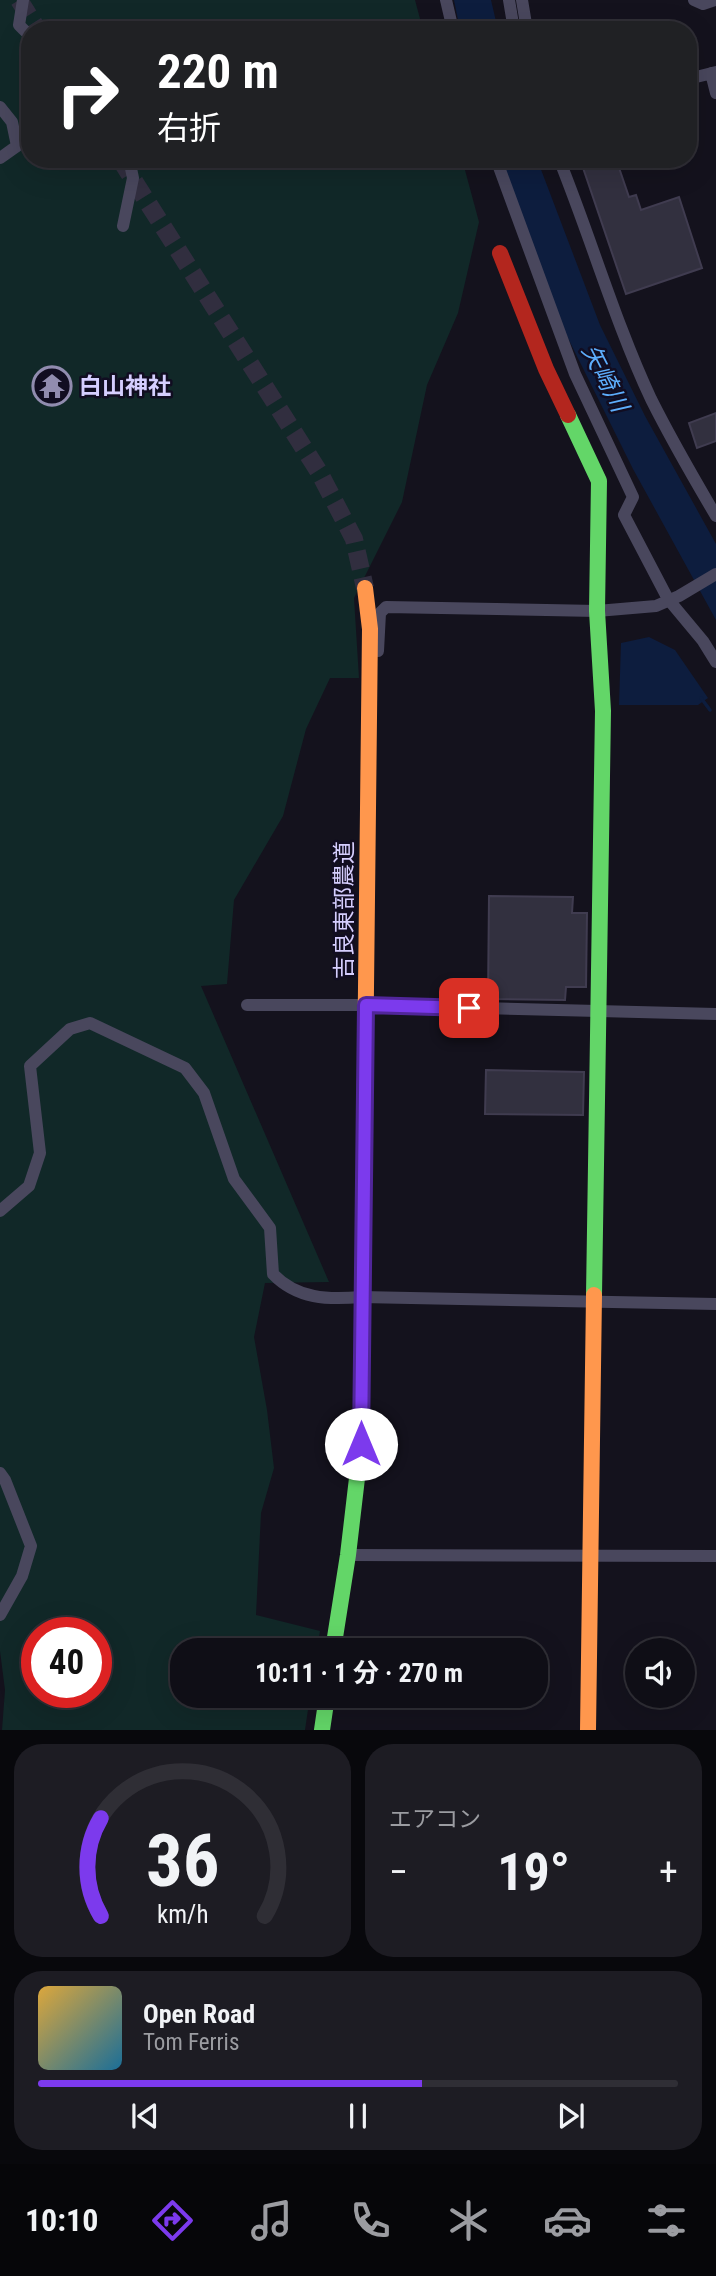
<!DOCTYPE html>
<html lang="ja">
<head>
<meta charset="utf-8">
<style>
	body { margin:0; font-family:"Roboto Condensed","Noto Sans JP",sans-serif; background:#1d1c23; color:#f1f3f6; height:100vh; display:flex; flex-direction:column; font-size:26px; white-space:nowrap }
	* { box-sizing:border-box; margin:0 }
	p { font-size:23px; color:#9b9ca1 }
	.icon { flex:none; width:38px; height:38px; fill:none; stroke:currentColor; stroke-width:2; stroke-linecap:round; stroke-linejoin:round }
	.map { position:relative; height:1730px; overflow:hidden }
	.details { display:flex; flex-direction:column; gap:14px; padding:14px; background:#08080c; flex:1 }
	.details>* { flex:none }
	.banner { position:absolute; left:21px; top:21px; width:676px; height:147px; border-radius:28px; box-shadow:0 7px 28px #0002,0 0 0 2px #2f2e35; background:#202124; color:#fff; overflow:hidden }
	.tools { position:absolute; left:625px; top:1638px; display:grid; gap:14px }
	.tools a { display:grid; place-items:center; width:70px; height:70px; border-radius:50%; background:#0f0e16; box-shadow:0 7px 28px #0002,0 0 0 2px #2f2e35; font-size:35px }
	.speed { position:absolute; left:21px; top:1617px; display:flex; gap:14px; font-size:35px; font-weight:700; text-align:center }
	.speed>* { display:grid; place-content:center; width:91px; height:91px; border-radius:50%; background:#0f0e16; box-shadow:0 7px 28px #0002,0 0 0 2px #2f2e35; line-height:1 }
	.speed .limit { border:10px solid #d22; background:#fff; color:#111 }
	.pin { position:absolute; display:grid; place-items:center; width:60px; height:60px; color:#fff; margin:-30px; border-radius:14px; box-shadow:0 4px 10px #0006 }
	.me { position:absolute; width:77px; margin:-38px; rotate:0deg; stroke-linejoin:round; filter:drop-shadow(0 0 5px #0008) }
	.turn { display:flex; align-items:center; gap:24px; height:147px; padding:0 21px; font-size:32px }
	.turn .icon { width:91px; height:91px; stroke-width:2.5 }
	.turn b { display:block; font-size:49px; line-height:60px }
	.big { font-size:52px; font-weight:700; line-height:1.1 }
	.details .tile { flex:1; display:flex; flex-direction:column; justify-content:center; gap:10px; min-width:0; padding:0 24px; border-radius:28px; background:#1d1c23 }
	.details .dial { align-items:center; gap:0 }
	.dial svg { height:182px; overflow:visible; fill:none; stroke:#2f2e35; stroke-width:7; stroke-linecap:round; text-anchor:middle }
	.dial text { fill:#f1f3f6; stroke:none }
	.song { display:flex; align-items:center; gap:21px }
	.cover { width:84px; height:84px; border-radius:10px; background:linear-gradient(135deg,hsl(40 70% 55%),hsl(200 70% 35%)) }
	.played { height:7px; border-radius:4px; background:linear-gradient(90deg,#7c3aed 60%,#2f2e35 60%) }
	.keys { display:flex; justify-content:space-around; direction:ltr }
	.heat { display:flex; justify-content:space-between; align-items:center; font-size:38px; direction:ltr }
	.details .tiles { flex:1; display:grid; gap:14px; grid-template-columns:1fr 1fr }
	.tile:last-child { grid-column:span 2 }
	.trip { position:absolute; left:170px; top:1638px; width:378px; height:70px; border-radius:28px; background:#0f0e16; box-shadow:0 7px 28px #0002,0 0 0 2px #2f2e35; font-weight:700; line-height:70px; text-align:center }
	.menu { display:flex; height:112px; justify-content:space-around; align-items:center; background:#060609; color:#9b9ca1 }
	.menu .icon { width:49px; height:49px }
	.menu .active { color:#7c3aed }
	.menu b { font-size:32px; color:#f1f3f6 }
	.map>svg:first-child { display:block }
	.green { fill:#112828; fill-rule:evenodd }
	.water { fill:#0d1d3e }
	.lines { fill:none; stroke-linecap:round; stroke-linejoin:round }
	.stream { stroke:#0d1d3e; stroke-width:3.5 }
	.building { fill:#32303f; stroke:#403c50; stroke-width:2 }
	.secondary-tunnel { stroke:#312e3f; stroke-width:18; stroke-dasharray:18 9; stroke-linecap:butt }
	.street { stroke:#49475d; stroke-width:12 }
	.fast { stroke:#63d668; stroke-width:16 }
	.slow { stroke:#ff974d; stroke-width:16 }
	.jam { stroke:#b3261e; stroke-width:16 }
	.route-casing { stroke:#51269a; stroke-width:18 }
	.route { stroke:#7c3aed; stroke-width:12 }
	.labels { text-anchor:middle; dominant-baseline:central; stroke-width:5; stroke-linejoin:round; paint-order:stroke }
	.poi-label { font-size:23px; font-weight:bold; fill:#d5cefe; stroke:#110d21; text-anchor:start }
	.street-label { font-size:23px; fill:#d5cefe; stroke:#110d21 }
	.water-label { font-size:24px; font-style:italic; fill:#5daefd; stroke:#110d21 }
</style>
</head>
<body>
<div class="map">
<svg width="716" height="1730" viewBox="0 0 716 1730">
	<rect width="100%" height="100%" fill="#14121d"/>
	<path class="green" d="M0,0h415l8,30h-393v129h432l17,63 -21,91 -31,72 -25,117 -48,96 5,80h-29l-24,51 -23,87 -49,84 -7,84 -26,2 128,296 -64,1 -11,54 13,73 7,58 -13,45 -5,102 64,16 -3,19h-135v46h128l-5,34h-303l3,-40 -5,-39zM37,1633h59v59h-59z"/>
	<path class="water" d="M454,0h37l7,30h-38z
		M499,159h38l63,166 45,91 71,128v76l-83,-151 -77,-155z
		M649,637l26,13 33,48 -10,7h-79l2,-62z"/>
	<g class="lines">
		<path class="stream" d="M701,698l9,12"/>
	</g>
	<path class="building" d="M580,159h36l13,38 7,-2 5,15 38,-13 23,71 -76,26z
		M716,413v28l-19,7 -8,-25z
		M489,896l84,1 -1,16h15l-1,74h-20l-1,13 -77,-1z
		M486,1070l98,2 -1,43 -98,-1z"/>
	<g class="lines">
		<path class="secondary-tunnel" d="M19,0l19,30
			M120,159l199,313 35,67 11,49"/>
		<path class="street" d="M23,0l-4,25 11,11
			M446,0l7,30
			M509,0l5,30
			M522,0l5,30
			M694,0l9,4 12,-4
			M711,73l5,20
			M688,79l28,-7
			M0,107l12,15 5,24 -17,12
			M496,159l79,215 58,123 -9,18 44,84 35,42 13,21
			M559,159c32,79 56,163 92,240 20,40 42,78 65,117
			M123,226l10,-48 -4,-19
			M378,651l2,-38 6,-6 211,4 59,-5 23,-10 37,-22
			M247,1005h119l350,9
			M0,1211l29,-25 11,-33 -10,-87 40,-37 20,-6 95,45 19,25 30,86 36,49 3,46c24,25 55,26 88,23l355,7
			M0,1473l5,7 26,66 -9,30 -22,39
			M348,1555l368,1"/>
		<path class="fast" d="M568,415l31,66 -2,130 6,100 -9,584
			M333,1650l15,-95 13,-111 4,-367
			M322,1730l5,-34"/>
		<path class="slow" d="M365,588l5,41 -5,448
			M588,1730l6,-435"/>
		<path class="jam" d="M500,253l46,116 22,46"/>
	</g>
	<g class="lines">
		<g class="route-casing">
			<path id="route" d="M361,1444l5,-439 103,3"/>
		</g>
		<use href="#route" class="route"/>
	</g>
	<defs>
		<g id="temple-ring" transform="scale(2.0125)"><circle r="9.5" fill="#110d21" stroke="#918caf" stroke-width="1.5"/><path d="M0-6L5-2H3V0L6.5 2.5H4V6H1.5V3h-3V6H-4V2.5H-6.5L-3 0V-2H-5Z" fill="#918caf"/></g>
	</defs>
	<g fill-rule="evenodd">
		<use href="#temple-ring" x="52" y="386"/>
	</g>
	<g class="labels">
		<g class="poi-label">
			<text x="79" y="386">白山神社</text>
		</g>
		<g class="street-label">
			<text transform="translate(344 910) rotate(-90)">吉良東部農道</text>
		</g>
		<g class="water-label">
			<text transform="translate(605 378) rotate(63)">矢崎川</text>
		</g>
	</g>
</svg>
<div class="tools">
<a><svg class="icon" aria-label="sound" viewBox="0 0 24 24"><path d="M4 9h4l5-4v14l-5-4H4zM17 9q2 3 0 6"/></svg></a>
</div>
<div class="speed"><div class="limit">40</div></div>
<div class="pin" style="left:469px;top:1008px;background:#d93025"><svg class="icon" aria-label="arrive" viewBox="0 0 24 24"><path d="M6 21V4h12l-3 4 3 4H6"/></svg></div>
<svg class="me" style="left:361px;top:1444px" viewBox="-20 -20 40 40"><circle r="19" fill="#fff"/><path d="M0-13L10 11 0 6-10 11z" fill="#7c3aed"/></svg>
<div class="trip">10:11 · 1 分 · 270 m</div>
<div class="banner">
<div class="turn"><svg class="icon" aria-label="right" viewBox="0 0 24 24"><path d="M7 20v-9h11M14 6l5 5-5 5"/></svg><div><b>220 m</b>右折</div></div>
</div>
</div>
<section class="details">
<div class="tiles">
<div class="tile dial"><svg viewBox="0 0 100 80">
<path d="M14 69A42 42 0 1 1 86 69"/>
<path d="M14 69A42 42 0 0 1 14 26" stroke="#7c3aed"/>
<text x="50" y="56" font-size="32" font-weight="700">36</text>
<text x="50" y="72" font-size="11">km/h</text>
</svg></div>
<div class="tile"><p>エアコン</p>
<div class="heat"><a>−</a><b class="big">19°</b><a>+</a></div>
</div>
<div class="tile">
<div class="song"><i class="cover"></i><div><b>Open Road</b><p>Tom Ferris</p></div></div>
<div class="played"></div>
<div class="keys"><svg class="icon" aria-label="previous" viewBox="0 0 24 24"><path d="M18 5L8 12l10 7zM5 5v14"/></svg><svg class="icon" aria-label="pause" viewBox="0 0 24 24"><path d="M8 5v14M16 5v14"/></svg><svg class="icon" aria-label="next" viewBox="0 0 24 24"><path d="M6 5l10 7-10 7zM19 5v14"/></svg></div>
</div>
</div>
</section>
<nav class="menu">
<b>10:10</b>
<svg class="icon active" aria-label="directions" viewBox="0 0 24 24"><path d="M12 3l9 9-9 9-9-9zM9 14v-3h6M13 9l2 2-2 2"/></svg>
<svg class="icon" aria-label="music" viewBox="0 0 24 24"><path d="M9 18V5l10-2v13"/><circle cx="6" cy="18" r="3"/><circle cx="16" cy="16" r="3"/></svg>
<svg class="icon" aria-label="phone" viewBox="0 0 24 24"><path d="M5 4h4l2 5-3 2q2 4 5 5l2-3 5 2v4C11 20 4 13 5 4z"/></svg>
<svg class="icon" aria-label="climate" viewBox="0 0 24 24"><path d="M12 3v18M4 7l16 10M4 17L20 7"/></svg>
<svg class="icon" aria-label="car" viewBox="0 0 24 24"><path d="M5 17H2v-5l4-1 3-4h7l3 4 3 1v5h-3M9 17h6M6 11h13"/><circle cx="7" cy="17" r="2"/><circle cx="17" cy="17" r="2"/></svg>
<svg class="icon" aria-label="filters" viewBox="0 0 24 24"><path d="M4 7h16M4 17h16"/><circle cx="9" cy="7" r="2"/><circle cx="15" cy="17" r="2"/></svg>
</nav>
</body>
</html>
